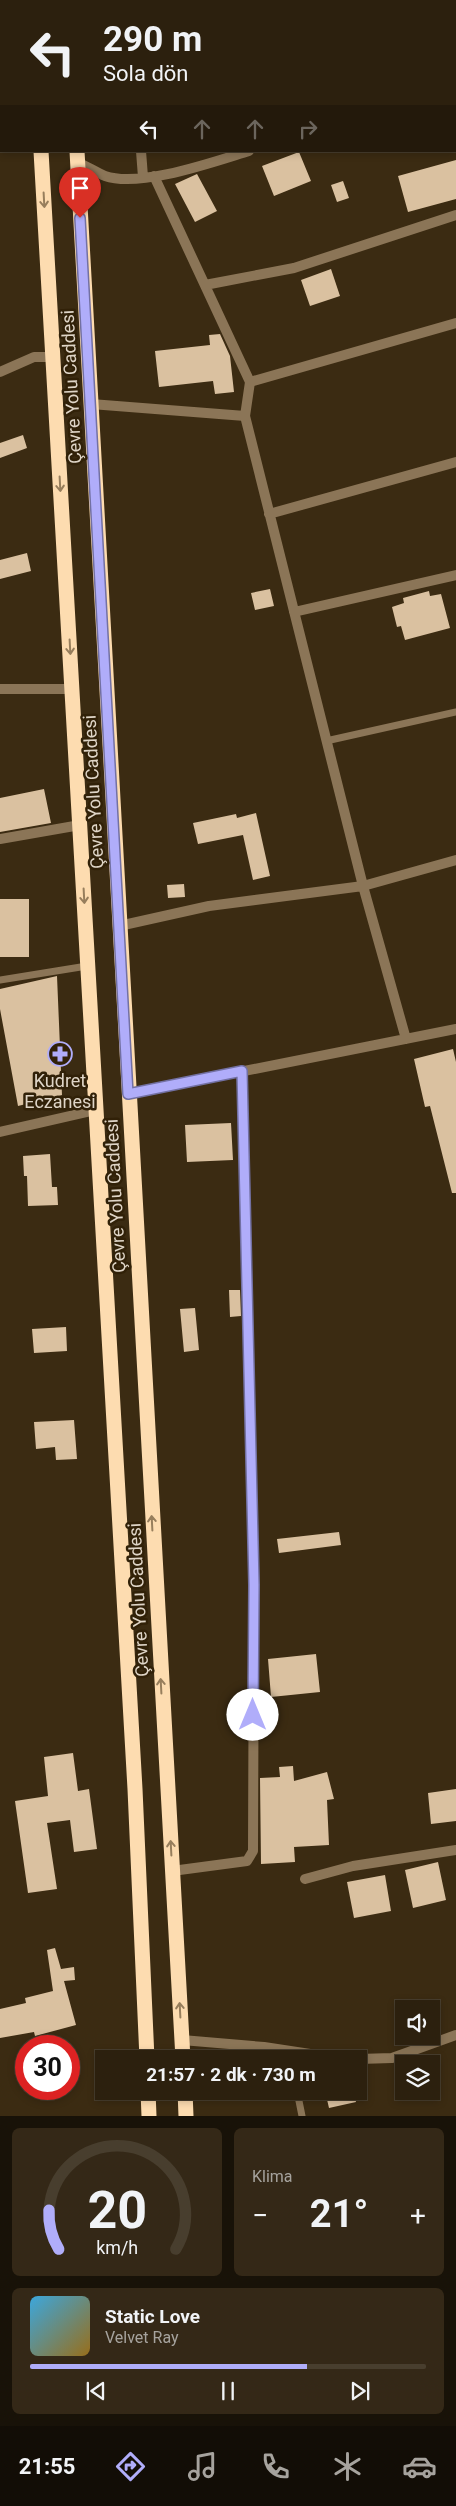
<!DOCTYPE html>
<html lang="tr">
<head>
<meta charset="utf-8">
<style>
	body { margin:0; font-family:Roboto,sans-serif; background:#342817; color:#f1f3f6; height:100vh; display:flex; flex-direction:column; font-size:19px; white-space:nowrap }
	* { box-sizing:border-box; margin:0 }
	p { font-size:16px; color:#a6a39e }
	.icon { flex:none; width:28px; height:28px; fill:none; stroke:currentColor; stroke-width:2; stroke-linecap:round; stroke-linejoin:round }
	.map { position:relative; height:2116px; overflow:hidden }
	.drawer { display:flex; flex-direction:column; gap:12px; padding:12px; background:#181208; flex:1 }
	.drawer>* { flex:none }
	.banner { position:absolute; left:0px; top:0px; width:456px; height:152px; box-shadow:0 2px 8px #0003,0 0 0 1px #483e2e; background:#2c200e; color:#f1f3f6; overflow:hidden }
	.tools { position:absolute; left:395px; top:2000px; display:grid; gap:10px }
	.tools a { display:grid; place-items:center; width:45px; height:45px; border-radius:0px; background:#2c200e; box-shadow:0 2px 8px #0003,0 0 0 1px #483e2e; font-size:25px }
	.speed { position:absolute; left:15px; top:2035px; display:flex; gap:10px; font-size:25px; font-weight:700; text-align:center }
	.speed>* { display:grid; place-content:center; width:65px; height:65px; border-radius:50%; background:#2c200e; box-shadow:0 2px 8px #0003,0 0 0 1px #483e2e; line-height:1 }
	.speed .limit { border:8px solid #d22; background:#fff; color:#111 }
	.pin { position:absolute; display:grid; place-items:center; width:42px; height:42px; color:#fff; margin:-51px -21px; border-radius:50% 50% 50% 0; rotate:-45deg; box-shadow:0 0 5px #0007 }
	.pin .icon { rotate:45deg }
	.me { position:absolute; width:55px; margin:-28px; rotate:0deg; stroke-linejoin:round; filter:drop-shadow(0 0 4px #0008) }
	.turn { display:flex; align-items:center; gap:18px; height:105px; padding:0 20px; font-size:22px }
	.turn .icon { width:65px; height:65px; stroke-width:2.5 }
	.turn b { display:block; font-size:35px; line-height:42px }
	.lanes { display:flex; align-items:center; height:48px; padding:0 20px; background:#0003; justify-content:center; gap:25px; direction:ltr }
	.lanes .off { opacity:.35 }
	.big { font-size:38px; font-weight:700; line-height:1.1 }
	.drawer .tile { flex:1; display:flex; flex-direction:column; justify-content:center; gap:8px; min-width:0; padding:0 18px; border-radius:8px; background:#342817 }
	.drawer .dial { align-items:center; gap:0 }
	.dial svg { height:130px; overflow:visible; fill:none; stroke:#483e2e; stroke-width:7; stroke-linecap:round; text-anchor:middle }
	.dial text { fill:#f1f3f6; stroke:none }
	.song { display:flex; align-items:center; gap:15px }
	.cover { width:60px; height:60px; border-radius:8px; background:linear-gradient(135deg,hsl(200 70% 55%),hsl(40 70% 35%)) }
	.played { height:5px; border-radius:2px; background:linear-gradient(90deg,#b0adfa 70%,#483e2e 70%) }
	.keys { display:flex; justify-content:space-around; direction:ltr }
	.heat { display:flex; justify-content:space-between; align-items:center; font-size:28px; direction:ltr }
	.drawer .tiles { flex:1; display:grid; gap:12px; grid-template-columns:1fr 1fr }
	.tile:last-child { grid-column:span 2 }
	.trip { position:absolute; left:95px; top:2050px; width:272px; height:50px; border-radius:0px; background:#2c200e; box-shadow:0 2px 8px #0003,0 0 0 1px #483e2e; font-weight:700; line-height:50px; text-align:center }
	.tab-bar { display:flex; height:80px; justify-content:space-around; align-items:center; background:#120d06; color:#a6a39e }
	.tab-bar .icon { width:35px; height:35px }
	.tab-bar .active { color:#b0adfa }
	.tab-bar b { font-size:22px; color:#f1f3f6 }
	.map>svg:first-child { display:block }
	.building { fill:#dac1a0 }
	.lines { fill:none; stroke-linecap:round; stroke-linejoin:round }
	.lane { stroke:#8b7557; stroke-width:7 }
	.street { stroke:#8b7557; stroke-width:10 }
	.highway { stroke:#fddcb0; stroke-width:15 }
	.oneway { stroke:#977e5c }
	.route-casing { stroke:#7270a2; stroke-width:12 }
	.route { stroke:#b0adfa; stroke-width:9 }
	.labels { text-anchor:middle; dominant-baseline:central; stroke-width:5; stroke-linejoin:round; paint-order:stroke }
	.street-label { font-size:18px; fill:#dfd5c7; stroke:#312108 }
	.poi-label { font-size:18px; fill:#dfd5c7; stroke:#312108 }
</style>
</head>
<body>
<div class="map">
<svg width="456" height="2116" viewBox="0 0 456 2116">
	<rect width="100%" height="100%" fill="#3b2b12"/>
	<path class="building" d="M299,152l12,29 -37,15 -12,-30z
		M456,160v39l-48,13 -10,-36z
		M197,174l20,37 -22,11 -20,-38z
		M343,181l6,17 -12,4 -6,-17z
		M331,269l9,27 -30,10 -9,-26z
		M220,334l10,22 4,36 -19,2 -2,-13 -54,6 -4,-36 55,-6 -1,-10z
		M23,435l4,13 -27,10v-15z
		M27,553l4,18 -31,8v-19z
		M270,589l4,17 -19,4 -4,-17z
		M429,591l1,5 11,-2 9,34 -45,12 -4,-14 -4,1 -5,-20 12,-4 -1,-5z
		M44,789l7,34 -51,9v-34z
		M256,813l14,63 -17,4 -10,-45 -45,9 -5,-21 43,-9 1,4z
		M184,884l1,13 -17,1 -1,-13z
		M0,899h29v58h-29z
		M57,976l5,119 -44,11 -18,-97v-20z
		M453,1049l3,13v131h-4l-22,-87 -5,1 -11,-48z
		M231,1123l2,37 -46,2 -2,-37z
		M50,1154l2,33h5l1,18 -30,1 -1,-30h-3l-1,-20z
		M229,1290h11l1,26 -11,1z
		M195,1308l4,42 -15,2 -4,-43z
		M66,1327l1,24 -33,2 -2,-24z
		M74,1420l3,39 -21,1 -1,-13 -19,2 -2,-27z
		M339,1532l2,13 -62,8 -2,-14z
		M316,1654l4,38 -49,5 -3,-38z
		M73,1753l5,38 11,-2 8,60 -23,3 -4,-32 -23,3 10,66 -29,4 -13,-92 33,-5 -4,-39z
		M293,1766l1,15 33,-9 7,27 -7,1 2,45 -35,2 1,15 -34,2 -1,-86 20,-1 -1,-10z
		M456,1789v32l-25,3 -3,-31z
		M438,1862l8,38 -33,8 -8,-38z
		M385,1875l6,36 -37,7 -7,-36z
		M55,1948l6,21 13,-2 1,13 -11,1 12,44 -41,11 -1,-4 -34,6v-29l26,-6 -1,-5 28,-7 -6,-41z
		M325,2091h28l3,11 -27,6z"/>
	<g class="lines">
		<path class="lane" d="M326,741l130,-29
			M0,980l87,-14
			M297,2091l5,25"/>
		<path class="street" d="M125,0v1
			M188,0l1,1
			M440,0l1,1
			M82,1l1,-1
			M455,51l1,3
			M455,83h1
			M141,151l2,26
			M77,162c9,4 19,10 28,14 35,12 108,-14 144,-25
			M154,176l96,206 -5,34
			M205,285l89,-17 162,-53
			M0,372l34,-15h19
			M250,382l206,-59
			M91,404l154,12 118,470 43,153
			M269,514l187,-52
			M294,612l162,-37
			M0,689h72
			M0,839l80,-14
			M119,926l90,-20 154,-20 93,-26
			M128,1094l328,-65
			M0,1132l96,-22
			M172,1871l75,-10 6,-10 1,-266 -12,-514
			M305,1879l48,-13 103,-16
			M182,2040l82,7 79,12
			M359,2059l33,-1 64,-23"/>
		<path class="highway" d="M32,0v1
			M69,0v1
			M41,151l94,1638 12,270
			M77,151l106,1908
			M148,2091l1,25
			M185,2091l1,25"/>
	</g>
	<defs><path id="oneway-shaft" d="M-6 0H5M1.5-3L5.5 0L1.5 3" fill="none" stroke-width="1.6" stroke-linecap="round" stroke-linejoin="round" transform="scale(1.25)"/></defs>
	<g class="oneway">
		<use href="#oneway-shaft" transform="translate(44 200) rotate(87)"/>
		<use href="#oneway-shaft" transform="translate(60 484) rotate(87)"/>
		<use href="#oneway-shaft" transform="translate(70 647) rotate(87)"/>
		<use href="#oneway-shaft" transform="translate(84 896) rotate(87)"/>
		<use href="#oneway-shaft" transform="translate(152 1523) rotate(-93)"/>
		<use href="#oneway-shaft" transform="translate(161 1686) rotate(-93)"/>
		<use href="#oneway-shaft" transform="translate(171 1848) rotate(-93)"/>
		<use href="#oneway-shaft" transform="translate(180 2010) rotate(-93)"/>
	</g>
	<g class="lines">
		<g class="route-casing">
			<path id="route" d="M80,218l48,876 114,-23 12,514 -1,130"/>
		</g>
		<use href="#route" class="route"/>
	</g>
	<defs>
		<g id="pharmacy-ring" transform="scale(1.25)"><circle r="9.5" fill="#312108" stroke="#b0adfa" stroke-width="1.5"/><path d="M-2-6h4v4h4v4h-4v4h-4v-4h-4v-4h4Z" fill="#b0adfa"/></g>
	</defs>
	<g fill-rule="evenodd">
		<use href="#pharmacy-ring" x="60" y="1054"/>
	</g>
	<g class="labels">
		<g class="street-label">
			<text transform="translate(71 387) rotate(-93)">Çevre Yolu Caddesi</text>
			<text transform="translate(93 792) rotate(-93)">Çevre Yolu Caddesi</text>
			<text transform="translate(115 1196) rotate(-93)">Çevre Yolu Caddesi</text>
			<text transform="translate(138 1600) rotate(-93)">Çevre Yolu Caddesi</text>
		</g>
		<g class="poi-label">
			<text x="60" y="1080">Kudret<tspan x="60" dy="21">Eczanesi</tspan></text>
		</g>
	</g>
</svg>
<div class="tools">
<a><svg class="icon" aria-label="sound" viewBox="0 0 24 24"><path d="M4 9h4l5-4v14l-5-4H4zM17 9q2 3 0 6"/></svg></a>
<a><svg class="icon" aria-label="layers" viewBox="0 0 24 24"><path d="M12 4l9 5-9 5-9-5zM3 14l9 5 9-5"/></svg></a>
</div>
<div class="speed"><div class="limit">30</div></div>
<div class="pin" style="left:80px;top:218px;background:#d93025"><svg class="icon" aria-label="arrive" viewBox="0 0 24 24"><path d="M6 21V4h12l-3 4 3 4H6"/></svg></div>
<svg class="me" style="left:253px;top:1715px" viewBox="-20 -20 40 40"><circle r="19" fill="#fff"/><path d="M0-13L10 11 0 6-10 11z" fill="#b0adfa"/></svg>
<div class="trip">21:57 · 2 dk · 730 m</div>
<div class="banner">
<div class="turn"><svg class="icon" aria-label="left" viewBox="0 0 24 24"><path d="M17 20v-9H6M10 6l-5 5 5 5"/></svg><div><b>290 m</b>Sola dön</div></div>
<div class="lanes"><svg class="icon" aria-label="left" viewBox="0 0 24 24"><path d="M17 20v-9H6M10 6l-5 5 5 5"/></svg><svg class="icon off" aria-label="ahead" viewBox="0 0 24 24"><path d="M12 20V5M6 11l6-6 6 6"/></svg><svg class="icon off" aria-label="ahead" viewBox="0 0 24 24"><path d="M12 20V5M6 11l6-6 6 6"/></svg><svg class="icon off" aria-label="right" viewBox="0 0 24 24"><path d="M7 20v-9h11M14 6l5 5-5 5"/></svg></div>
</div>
</div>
<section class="drawer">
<div class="tiles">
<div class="tile dial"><svg viewBox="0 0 100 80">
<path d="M14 69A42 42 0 1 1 86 69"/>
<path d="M14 69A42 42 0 0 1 8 45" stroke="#b0adfa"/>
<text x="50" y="56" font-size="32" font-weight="700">20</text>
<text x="50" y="72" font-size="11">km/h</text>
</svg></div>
<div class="tile"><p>Klima</p>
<div class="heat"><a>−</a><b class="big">21°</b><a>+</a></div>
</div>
<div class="tile">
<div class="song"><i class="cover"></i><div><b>Static Love</b><p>Velvet Ray</p></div></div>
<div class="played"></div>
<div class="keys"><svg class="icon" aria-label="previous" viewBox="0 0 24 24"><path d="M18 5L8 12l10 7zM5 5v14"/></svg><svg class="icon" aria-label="pause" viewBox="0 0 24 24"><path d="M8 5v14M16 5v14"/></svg><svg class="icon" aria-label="next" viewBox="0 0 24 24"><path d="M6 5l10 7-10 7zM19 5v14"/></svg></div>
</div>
</div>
</section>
<nav class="tab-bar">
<b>21:55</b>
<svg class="icon active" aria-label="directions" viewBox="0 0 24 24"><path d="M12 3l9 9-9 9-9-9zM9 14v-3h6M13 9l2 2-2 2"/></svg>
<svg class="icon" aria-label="music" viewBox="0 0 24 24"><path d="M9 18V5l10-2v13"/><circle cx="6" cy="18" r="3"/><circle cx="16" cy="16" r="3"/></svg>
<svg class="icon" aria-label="phone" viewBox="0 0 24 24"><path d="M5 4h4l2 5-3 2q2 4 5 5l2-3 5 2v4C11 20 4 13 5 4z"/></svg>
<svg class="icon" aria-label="climate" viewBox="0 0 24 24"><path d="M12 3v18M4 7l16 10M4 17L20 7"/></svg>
<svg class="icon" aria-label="car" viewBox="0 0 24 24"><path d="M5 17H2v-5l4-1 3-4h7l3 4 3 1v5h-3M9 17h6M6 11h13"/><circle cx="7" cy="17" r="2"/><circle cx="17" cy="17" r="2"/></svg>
</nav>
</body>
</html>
